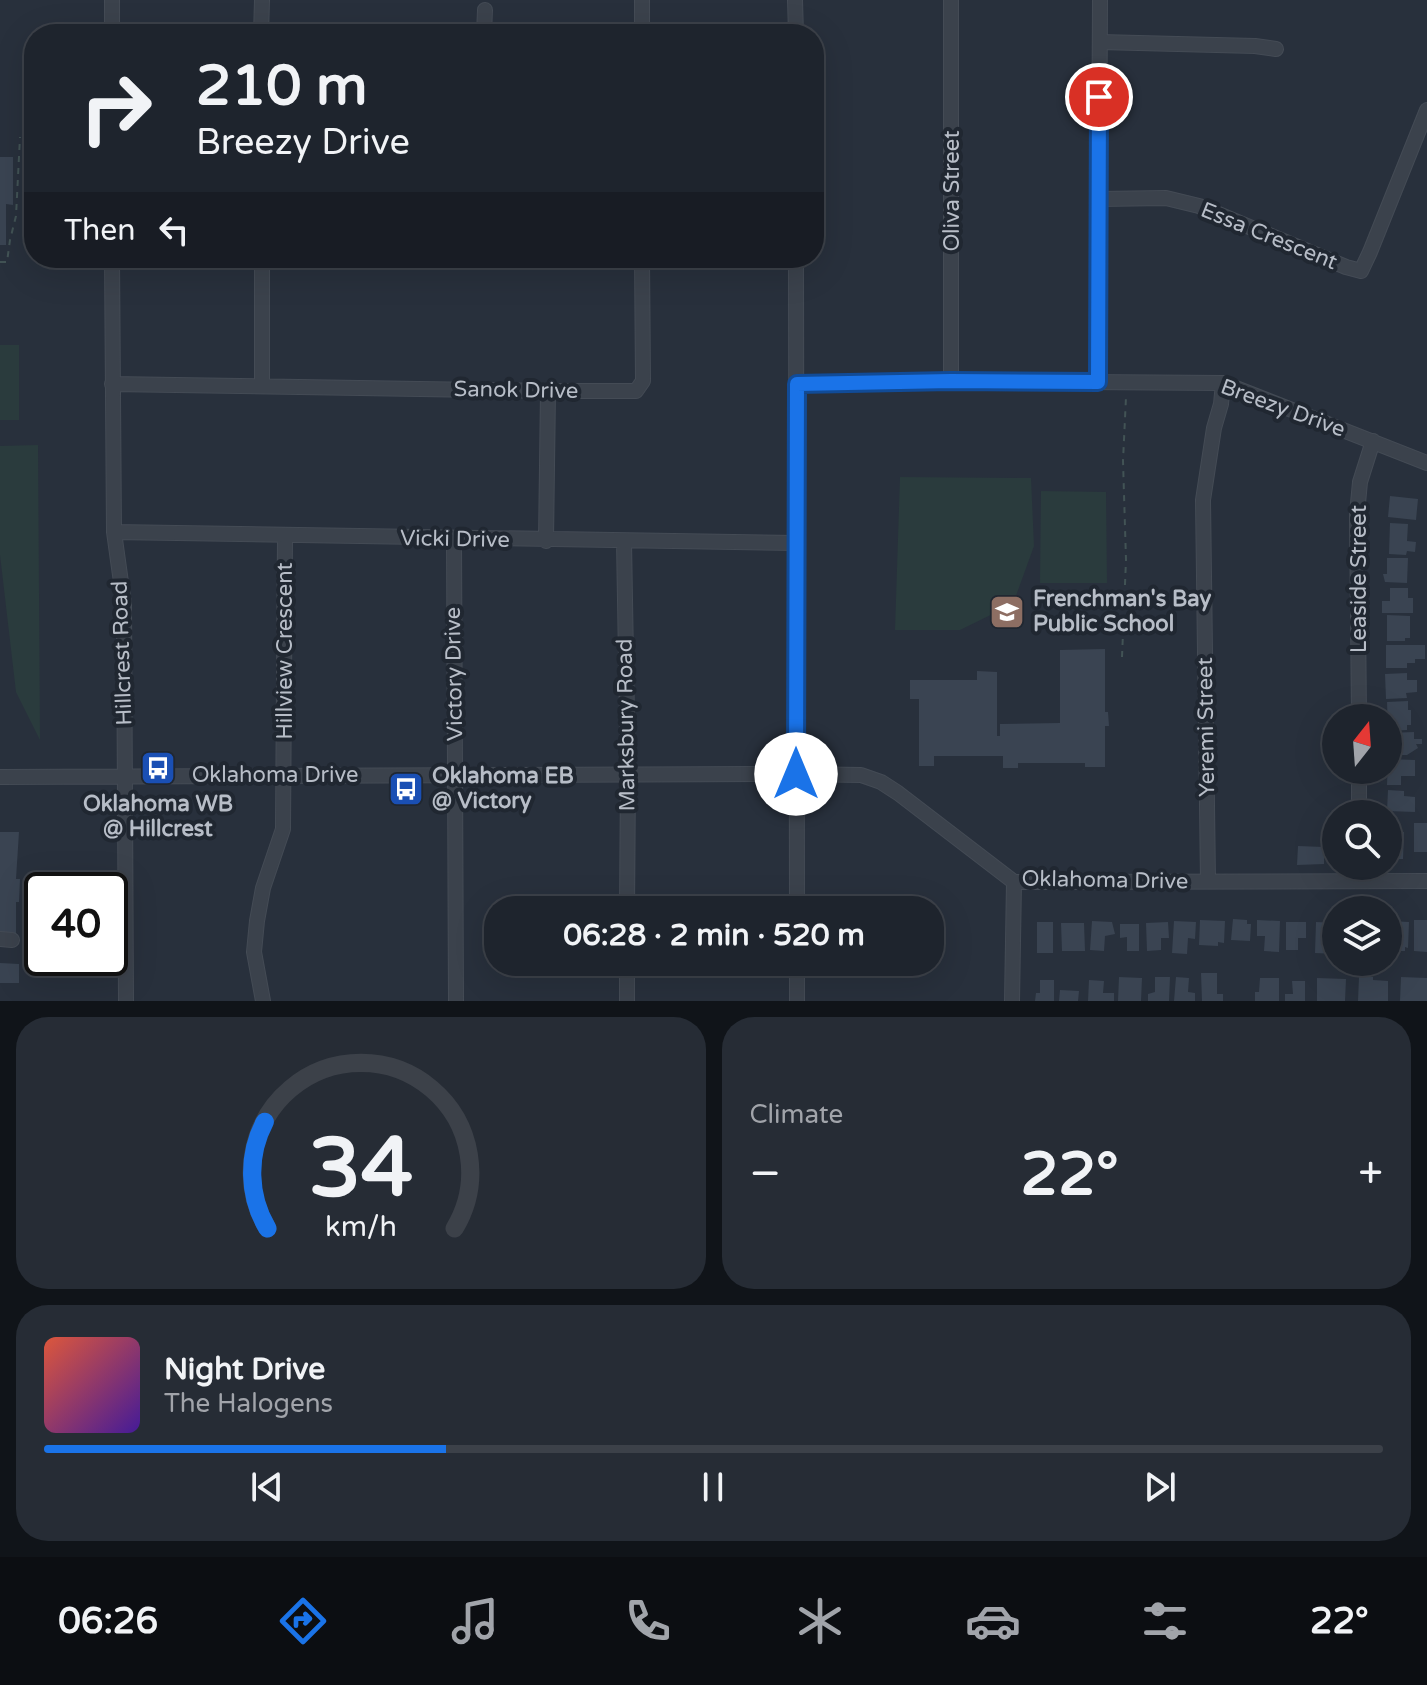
<!DOCTYPE html>
<html lang="en">
<head>
<meta charset="utf-8">
<style>
	body { margin:0; font-family:"Varela Round",sans-serif; background:#262c35; color:#f1f3f6; height:100vh; display:flex; flex-direction:column; font-size:30px; white-space:nowrap }
	* { box-sizing:border-box; margin:0 }
	p { font-size:26px; color:#a1a4aa }
	.icon { flex:none; width:44px; height:44px; fill:none; stroke:currentColor; stroke-width:2; stroke-linecap:round; stroke-linejoin:round }
	.map { position:relative; height:1001px; overflow:hidden }
	.sheet { display:flex; flex-direction:column; gap:16px; padding:16px; background:#101419; flex:1 }
	.sheet>* { flex:none }
	.hud { position:absolute; left:24px; top:24px; width:800px; height:244px; border-radius:32px; box-shadow:0 8px 32px #0002,0 0 0 2px #3c4149; background:#1e242d; color:#f1f3f6; overflow:hidden }
	.needle { width:52px; rotate:17deg }
	.tools { position:absolute; left:1322px; top:704px; display:grid; gap:16px }
	.tools a { display:grid; place-items:center; width:80px; height:80px; border-radius:50%; background:#1e242d; box-shadow:0 8px 32px #0002,0 0 0 2px #3c4149; font-size:40px }
	.speed { position:absolute; left:24px; top:872px; display:flex; gap:16px; font-size:40px; font-weight:700; text-align:center }
	.speed>* { display:grid; place-content:center; width:104px; height:104px; border-radius:50%; background:#1e242d; box-shadow:0 8px 32px #0002,0 0 0 2px #3c4149; line-height:1 }
	.speed .limit { border:4px solid #111; border-radius:12px; background:#fff; color:#111 }
	.pin { position:absolute; display:grid; place-items:center; width:68px; height:68px; color:#fff; margin:-34px; border:4px solid #fff; border-radius:50%; box-shadow:0 2px 8px #0007 }
	.me { position:absolute; width:88px; margin:-44px; rotate:0deg; stroke-linejoin:round; filter:drop-shadow(0 0 6px #0008) }
	.turn { display:flex; align-items:center; gap:28px; height:168px; padding:0 40px; font-size:36px }
	.turn .icon { width:104px; height:104px; stroke-width:2.5 }
	.turn b { display:block; font-size:56px; line-height:68px }
	.then { display:flex; align-items:center; height:76px; padding:0 40px; background:#0003; gap:16px; font-size:30px }
	.big { font-size:60px; font-weight:800; line-height:1.1 }
	.sheet .card { flex:1; display:flex; flex-direction:column; justify-content:center; gap:12px; min-width:0; padding:0 28px; border-radius:32px; background:#262c35 }
	.sheet .dial { align-items:center; gap:0 }
	.dial svg { height:208px; overflow:visible; fill:none; stroke:#3c4149; stroke-width:7; stroke-linecap:round; text-anchor:middle }
	.dial text { fill:#f1f3f6; stroke:none }
	.song { display:flex; align-items:center; gap:24px }
	.cover { width:96px; height:96px; border-radius:12px; background:linear-gradient(135deg,hsl(10 70% 55%),hsl(260 70% 35%)) }
	.played { height:8px; border-radius:4px; background:linear-gradient(90deg,#1a73e8 30%,#3c4149 30%) }
	.keys { display:flex; justify-content:space-around; direction:ltr }
	.heat { display:flex; justify-content:space-between; align-items:center; font-size:44px; direction:ltr }
	.sheet .tiles { flex:1; display:grid; gap:16px; grid-template-columns:1fr 1fr }
	.card:last-child { grid-column:span 2 }
	.trip { position:absolute; left:484px; top:896px; width:460px; height:80px; border-radius:32px; background:#1e242d; box-shadow:0 8px 32px #0002,0 0 0 2px #3c4149; font-weight:800; line-height:80px; text-align:center }
	.dock { display:flex; height:128px; justify-content:space-around; align-items:center; background:#0c0e12; color:#a1a4aa }
	.dock .icon { width:56px; height:56px }
	.dock .current { color:#1a73e8 }
	.dock b { font-size:36px; color:#f1f3f6 }
	.map>svg:first-child { display:block }
	.green { fill:#2a3b3d }
	.building { fill:#3a4452 }
	.lines { fill:none; stroke-linecap:round; stroke-linejoin:round }
	.minor-casing { stroke:#444b55; stroke-width:16 }
	.path { stroke:#425355; stroke-width:2; stroke-dasharray:6 6; stroke-linecap:butt }
	.minor { stroke:#3b424c; stroke-width:14 }
	.route-casing { stroke:#114b97; stroke-width:20 }
	.route { stroke:#1a73e8; stroke-width:14 }
	.labels { text-anchor:middle; dominant-baseline:central; stroke-width:8; stroke-linejoin:round; paint-order:stroke }
	.street-label { font-size:22px; fill:#b7bdc7; stroke:#202731 }
	.poi-label { font-size:22px; font-weight:bold; fill:#b7bdc7; stroke:#202731; text-anchor:start }
</style>
</head>
<body>
<div class="map">
<svg width="1427" height="1001" viewBox="0 0 1427 1001">
	<rect width="100%" height="100%" fill="#28303c"/>
	<path class="green" d="M0,345h19v75h-19z
		M38,445l2,295 -24,-48 -16,-137v-109z
		M900,477l131,1 3,68 -21,58 -53,26h-65z
		M1041,491l65,1 1,91h-67z"/>
	<path class="building" d="M0,157h13v48l-7,-1v41h-6z
		M1390,496l28,3 -2,21 -28,-3z
		M1390,523l18,1 -1,17 9,1 -1,10 -8,-1 -1,4 -17,-1z
		M1387,558h21l-1,25 -22,-1 -2,-8h4z
		M1390,588h18v10h5v15h-31v-12h8z
		M1387,615l23,1v22h-5v3h-18z
		M1386,645h39v14h-10v4h-8v5h-21z
		M1105,649v63h3l1,14h-4v41h-20v-4h-67v5h-15v-12h-69v10h-15v-67h-9v-19h67v-9l20,1v64h3v-12l60,-1v-73z
		M1407,673v7h10v12l-11,1 1,5 -21,1 -1,-25z
		M1408,701v9h3v15h-4v5l-19,1 -1,-29z
		M1414,732v7h8v5h-6l2,4 -11,7h-19v-22z
		M1388,759l27,1v16h-14v9h-14z
		M1388,790l16,1v5l11,1v15l-28,-1z
		M1414,823h13v29h-13z
		M0,832h19l-3,47h4l-1,23h-3v34h-16z
		M1388,832h16l-1,27h-15z
		M1298,846l26,1v17l-27,1z
		M1233,919l14,1v4h4l-1,17 -19,-1z
		M1200,920l25,1 -1,22 -6,-1v4l-19,-1z
		M1257,920l23,1 -1,31 -15,-1 1,-15h-8z
		M1414,920h13v32l-13,-1z
		M1092,921l20,1 3,12 -10,2 -1,15 -14,-1z
		M1174,921l22,1 -1,17 -7,-1 -1,16 -15,-1z
		M1388,921l21,1 -1,26 -3,-1v4h-10v-11h-7z
		M1037,922h16v31h-16z
		M1168,922l1,16h-8v12l-14,1 -1,-28z
		M1286,922h20v16h-8v12h-12z
		M1316,922l20,1v31l-21,-1z
		M1061,923h23l1,28h-23z
		M1120,924h19v27h-12v-14l-7,1z
		M0,963l19,1v19h-19z
		M1201,973h16v21h6v7h-21z
		M1119,977l23,1 -1,23h-23z
		M1155,977h15l-1,24h-21v-7l7,-2z
		M1176,977l13,1 -1,14 7,1v8h-21z
		M1359,977h14v3l15,1v20h-30z
		M1401,977l26,1v23h-27z
		M1260,978h19v23h-24v-9h4z
		M1317,978l29,1 -1,22h-28z
		M1040,980h14v21h-19l1,-8h4z
		M1089,980l15,1 -1,12h11v8h-26z
		M1292,981h13v20h-20v-7h8z
		M1060,990l19,1 -1,10h-19z"/>
	<g class="lines">
		<g class="minor-casing">
			<path id="minor" d="M112,0v34
				M642,0v34
				M795,0l1,34
				M951,0v381
				M261,34l1,-34
				M484,34l1,-24
				M1100,42l155,4 21,3
				M1100,199l66,-1 33,8 147,61 15,4 9,-19 57,-142
				M112,258l2,274 10,72 2,397
				M796,258l1,652
				M1098,382l2,-382
				M112,384l436,7h88l7,-10 -1,-123
				M797,384l154,-3 272,2 204,80
				M262,386v-128
				M114,532l682,11
				M454,538l2,463
				M546,541l2,-150
				M624,541l4,235 -1,134
				M1359,718l-2,-204 3,-32 13,-41
				M1359,770v44
				M0,777l796,-3 65,1 20,7 17,11 116,89 413,-1
				M1208,881l-5,-381 11,-72 7,-24 2,-21
				M0,939l12,1
				M797,962v39
				M263,1001l-9,-49 3,-31 6,-33 20,-59 2,-292
				M627,1001v-39
				M1012,1001l2,-119"/>
		</g>
		<path class="path" d="M0,262h7l3,-22 6,-24 4,-79
			M1122,657l4,-97 -3,-99 3,-64"/>
		<use href="#minor" class="minor"/>
	</g>
	<g class="lines">
		<g class="route-casing">
			<path id="route" d="M796,774l1,-390 154,-3 147,1 1,-285"/>
		</g>
		<use href="#route" class="route"/>
	</g>
	<defs>
		<g id="school-square" transform="scale(1.8)"><rect x="-9" y="-9" width="18" height="18" rx="4" fill="#8d6e63" stroke="#202731"/><path d="M0-5L7-2L0 1L-7-2ZM-4 1L0 2.5L4 1V4Q0 6-4 4Z" fill="#fff"/></g>
		<g id="bus-square" transform="scale(1.8)"><rect x="-9" y="-9" width="18" height="18" rx="4" fill="#1a4fb4" stroke="#202731"/><path d="M-5-6H5V4H4V6H2V4H-2V6H-4V4H-5ZM-3.5-4V0h7V-4ZM-3.5 1.2v1.5H-2V1.2ZM2 1.2v1.5H3.5V1.2Z" fill="#fff"/></g>
	</defs>
	<g fill-rule="evenodd">
		<use href="#school-square" x="1007" y="612"/>
		<use href="#bus-square" x="158" y="768"/>
		<use href="#bus-square" x="406" y="789"/>
	</g>
	<g class="labels">
		<g class="street-label">
			<text transform="translate(952 191) rotate(-90)">Oliva Street</text>
			<text transform="translate(1269 236) rotate(22)">Essa Crescent</text>
			<text transform="translate(516 390) rotate(1)">Sanok Drive</text>
			<text transform="translate(1283 408) rotate(20)">Breezy Drive</text>
			<text transform="translate(455 539) rotate(1)">Vicki Drive</text>
			<text transform="translate(1359 579) rotate(-90)">Leaside Street</text>
			<text transform="translate(285 651) rotate(-90)">Hillview Crescent</text>
			<text transform="translate(122 653) rotate(-92)">Hillcrest Road</text>
			<text transform="translate(454 674) rotate(-91)">Victory Drive</text>
			<text transform="translate(626 725) rotate(-91)">Marksbury Road</text>
			<text transform="translate(1206 727) rotate(-91)">Yeremi Street</text>
			<text x="275" y="775">Oklahoma Drive</text>
			<text transform="translate(1105 880) rotate(1)">Oklahoma Drive</text>
		</g>
		<g class="poi-label">
			<text x="1033" y="599">Frenchman's Bay<tspan x="1033" dy="25">Public School</tspan></text>
			<text x="432" y="776">Oklahoma EB<tspan x="432" dy="25">@ Victory</tspan></text>
			<text x="158" y="804" text-anchor="middle">Oklahoma WB<tspan x="158" dy="25">@ Hillcrest</tspan></text>
		</g>
	</g>
</svg>
<div class="tools">
<a><svg class="needle" viewBox="-14 -14 28 28"><path d="M0-13l5 13h-10z" fill="#e53935"/><path d="M0 13l5-13h-10z" fill="#a1a4aa"/></svg></a>
<a><svg class="icon" aria-label="search" viewBox="0 0 24 24"><circle cx="10" cy="10" r="6"/><path d="M15 15l6 6"/></svg></a>
<a><svg class="icon" aria-label="layers" viewBox="0 0 24 24"><path d="M12 4l9 5-9 5-9-5zM3 14l9 5 9-5"/></svg></a>
</div>
<div class="speed"><div class="limit">40</div></div>
<div class="pin" style="left:1099px;top:97px;background:#d93025"><svg class="icon" aria-label="arrive" viewBox="0 0 24 24"><path d="M6 21V4h12l-3 4 3 4H6"/></svg></div>
<svg class="me" style="left:796px;top:774px" viewBox="-20 -20 40 40"><circle r="19" fill="#fff"/><path d="M0-13L10 11 0 6-10 11z" fill="#1a73e8"/></svg>
<div class="trip">06:28 · 2 min · 520 m</div>
<div class="hud">
<div class="turn"><svg class="icon" aria-label="right" viewBox="0 0 24 24"><path d="M7 20v-9h11M14 6l5 5-5 5"/></svg><div><b>210 m</b>Breezy Drive</div></div>
<div class="then">Then<svg class="icon" aria-label="left" viewBox="0 0 24 24"><path d="M17 20v-9H6M10 6l-5 5 5 5"/></svg></div>
</div>
</div>
<section class="sheet">
<div class="tiles">
<div class="card dial"><svg viewBox="0 0 100 80">
<path d="M14 69A42 42 0 1 1 86 69"/>
<path d="M14 69A42 42 0 0 1 13 28" stroke="#1a73e8"/>
<text x="50" y="56" font-size="32" font-weight="700">34</text>
<text x="50" y="72" font-size="11">km/h</text>
</svg></div>
<div class="card"><p>Climate</p>
<div class="heat"><a>−</a><b class="big">22°</b><a>+</a></div>
</div>
<div class="card">
<div class="song"><i class="cover"></i><div><b>Night Drive</b><p>The Halogens</p></div></div>
<div class="played"></div>
<div class="keys"><svg class="icon" aria-label="previous" viewBox="0 0 24 24"><path d="M18 5L8 12l10 7zM5 5v14"/></svg><svg class="icon" aria-label="pause" viewBox="0 0 24 24"><path d="M8 5v14M16 5v14"/></svg><svg class="icon" aria-label="next" viewBox="0 0 24 24"><path d="M6 5l10 7-10 7zM19 5v14"/></svg></div>
</div>
</div>
</section>
<nav class="dock">
<b>06:26</b>
<svg class="icon current" aria-label="directions" viewBox="0 0 24 24"><path d="M12 3l9 9-9 9-9-9zM9 14v-3h6M13 9l2 2-2 2"/></svg>
<svg class="icon" aria-label="music" viewBox="0 0 24 24"><path d="M9 18V5l10-2v13"/><circle cx="6" cy="18" r="3"/><circle cx="16" cy="16" r="3"/></svg>
<svg class="icon" aria-label="phone" viewBox="0 0 24 24"><path d="M5 4h4l2 5-3 2q2 4 5 5l2-3 5 2v4C11 20 4 13 5 4z"/></svg>
<svg class="icon" aria-label="climate" viewBox="0 0 24 24"><path d="M12 3v18M4 7l16 10M4 17L20 7"/></svg>
<svg class="icon" aria-label="car" viewBox="0 0 24 24"><path d="M5 17H2v-5l4-1 3-4h7l3 4 3 1v5h-3M9 17h6M6 11h13"/><circle cx="7" cy="17" r="2"/><circle cx="17" cy="17" r="2"/></svg>
<svg class="icon" aria-label="filters" viewBox="0 0 24 24"><path d="M4 7h16M4 17h16"/><circle cx="9" cy="7" r="2"/><circle cx="15" cy="17" r="2"/></svg>
<b>22°</b>
</nav>
</body>
</html>
